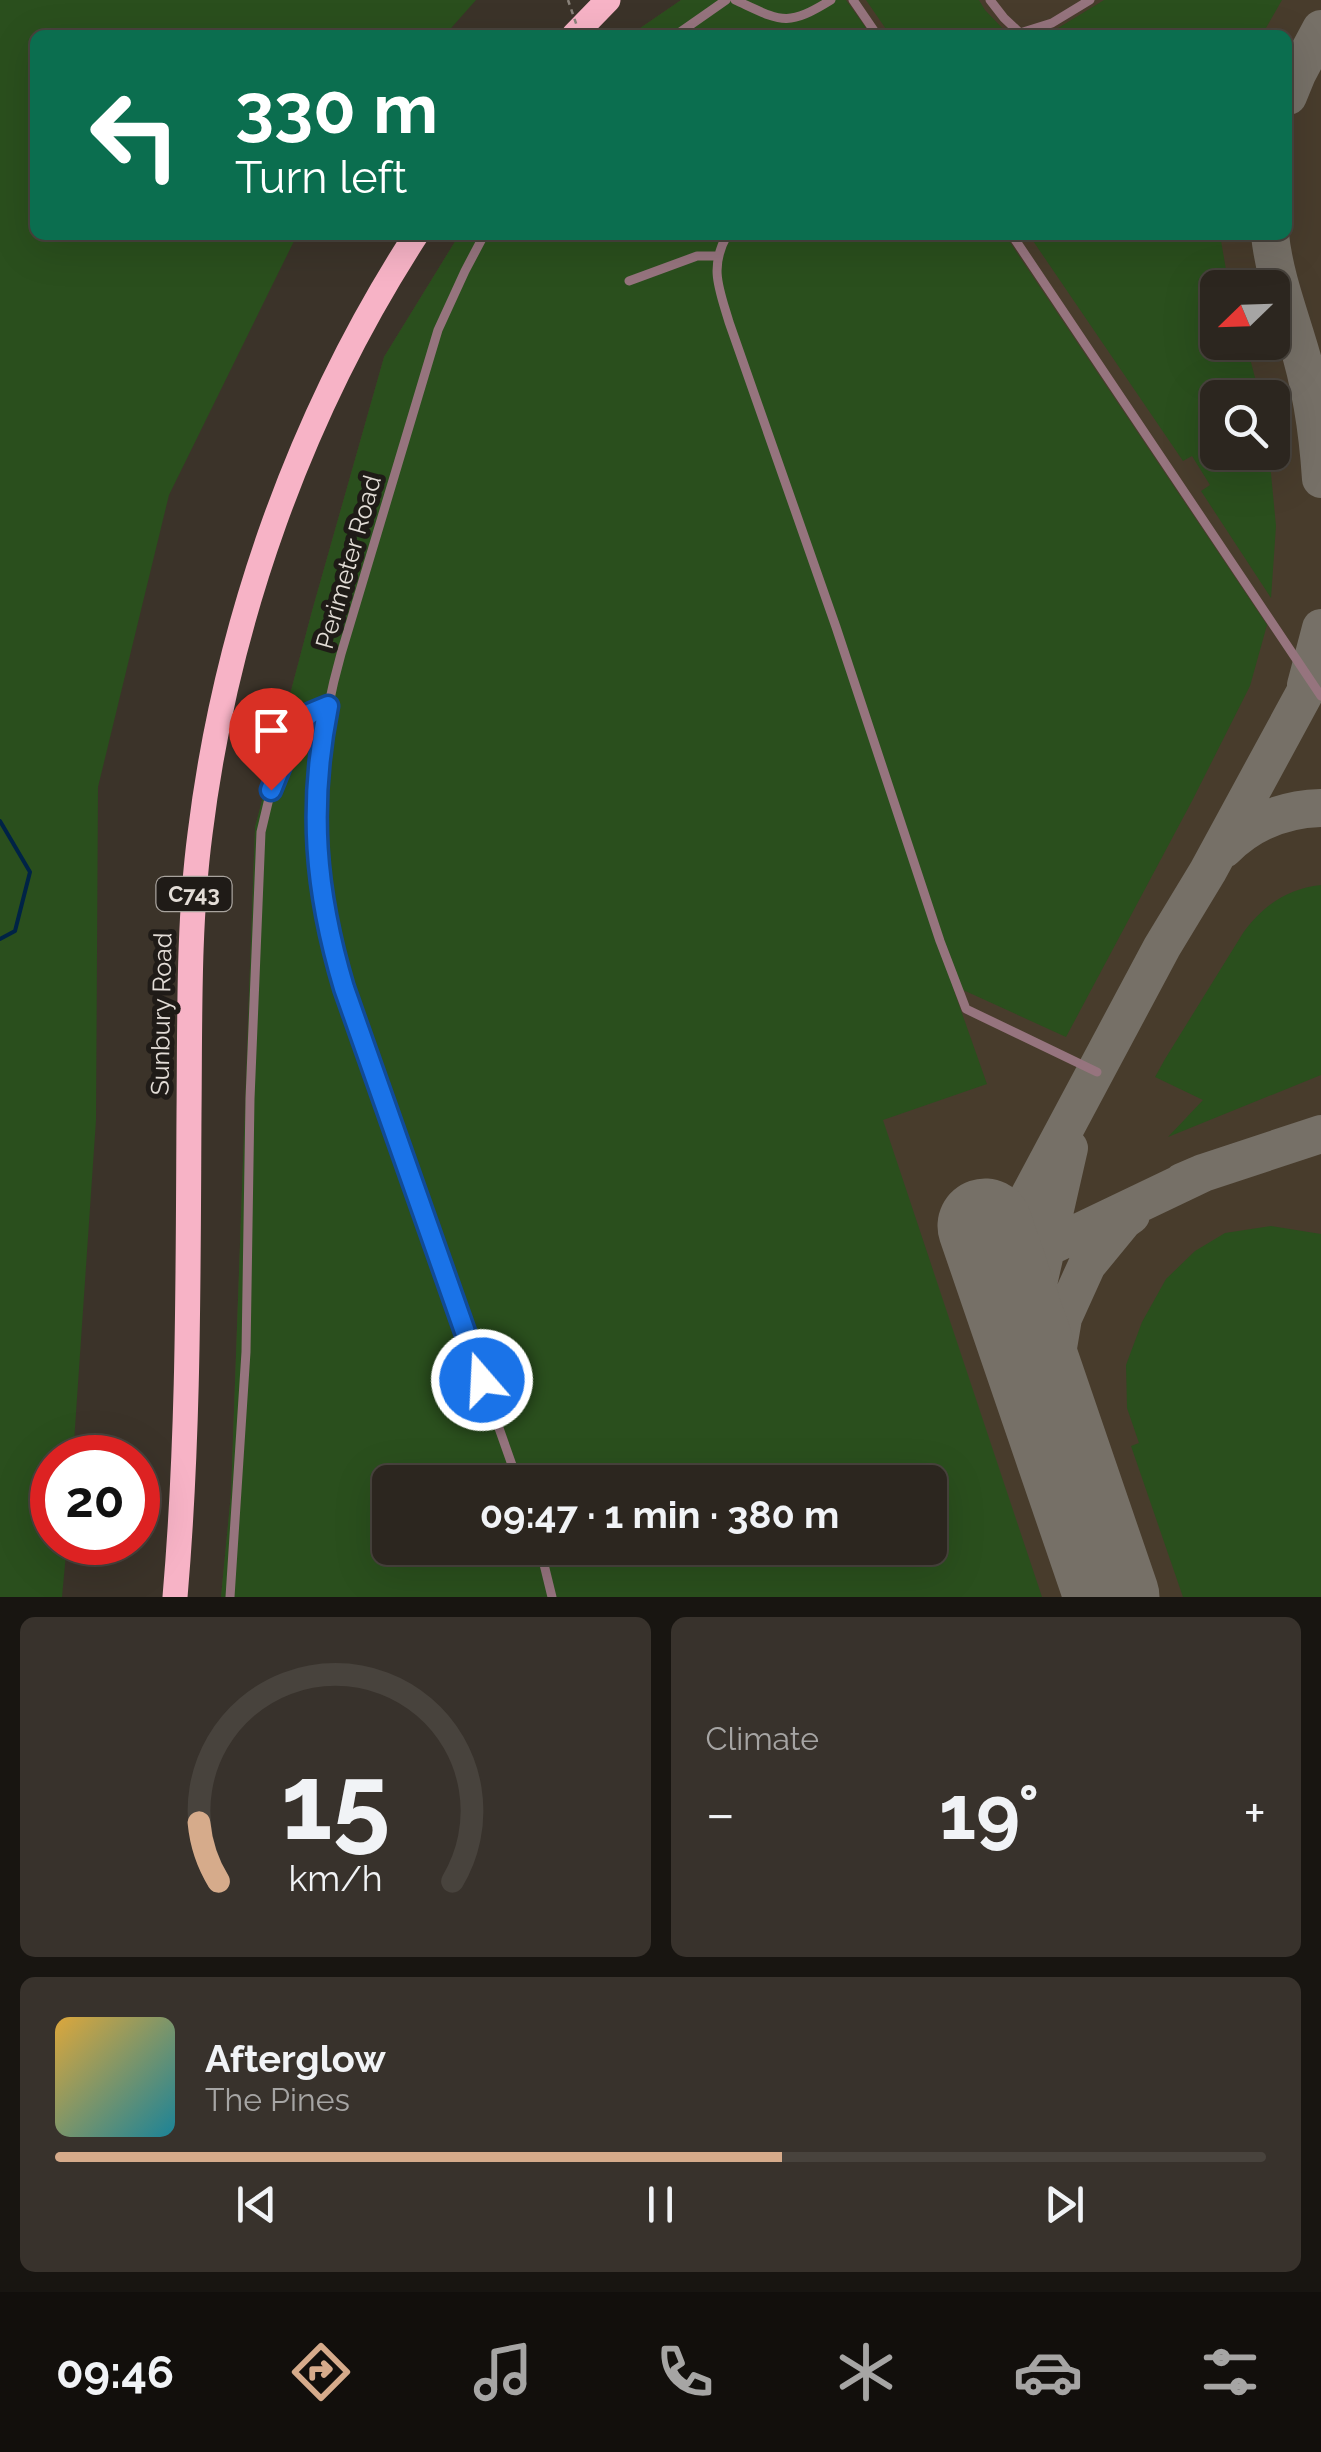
<!DOCTYPE html>
<html lang="en">
<head>
<meta charset="utf-8">
<style>
	body { margin:0; font-family:Raleway,sans-serif; background:#38322c; color:#f1f3f6; height:100vh; display:flex; flex-direction:column; font-size:38px; white-space:nowrap }
	* { box-sizing:border-box; margin:0 }
	p { font-size:32px; color:#a6a5a4 }
	.icon { flex:none; width:55px; height:55px; fill:none; stroke:currentColor; stroke-width:2; stroke-linecap:round; stroke-linejoin:round }
	.map { position:relative; height:1597px; overflow:hidden }
	.panel { display:flex; flex-direction:column; gap:20px; padding:20px; background:#181511; flex:1 }
	.panel>* { flex:none }
	.guide { position:absolute; left:30px; top:30px; width:1262px; height:210px; border-radius:15px; box-shadow:0 10px 40px #0002,0 0 0 2px #48433d; background:#0b6e4f; color:#fff; overflow:hidden }
	.needle { width:65px; rotate:247deg }
	.buttons { position:absolute; left:1200px; top:270px; display:grid; gap:20px }
	.buttons a { display:grid; place-items:center; width:90px; height:90px; border-radius:15px; background:#2c261f; box-shadow:0 10px 40px #0002,0 0 0 2px #48433d; font-size:50px }
	.speed { position:absolute; left:30px; top:1435px; display:flex; gap:20px; font-size:50px; font-weight:700; text-align:center }
	.speed>* { display:grid; place-content:center; width:130px; height:130px; border-radius:50%; background:#2c261f; box-shadow:0 10px 40px #0002,0 0 0 2px #48433d; line-height:1 }
	.speed .limit { border:15px solid #d22; background:#fff; color:#111 }
	.pin { position:absolute; display:grid; place-items:center; width:85px; height:85px; color:#fff; margin:-102px -42px; border-radius:50% 50% 50% 0; rotate:-45deg; box-shadow:0 0 10px #0007 }
	.pin .icon { rotate:45deg }
	.me { position:absolute; width:110px; margin:-55px; rotate:341deg; stroke-linejoin:round; filter:drop-shadow(0 0 8px #0008) }
	.turn { display:flex; align-items:center; gap:35px; height:210px; padding:0 40px; font-size:45px }
	.turn .icon { width:130px; height:130px; stroke-width:2.5 }
	.turn b { display:block; font-size:70px; line-height:85px }
	.big { font-size:75px; font-weight:700; line-height:1.1 }
	.panel .card { flex:1; display:flex; flex-direction:column; justify-content:center; gap:15px; min-width:0; padding:0 35px; border-radius:15px; background:#38322c }
	.panel .dial { align-items:center; gap:0 }
	.dial svg { height:260px; overflow:visible; fill:none; stroke:#48433d; stroke-width:7; stroke-linecap:round; text-anchor:middle }
	.dial text { fill:#f1f3f6; stroke:none }
	.song { display:flex; align-items:center; gap:30px }
	.cover { width:120px; height:120px; border-radius:15px; background:linear-gradient(135deg,hsl(40 70% 55%),hsl(190 70% 35%)) }
	.played { height:10px; border-radius:5px; background:linear-gradient(90deg,#d6ab8b 60%,#48433d 60%) }
	.keys { display:flex; justify-content:space-around; direction:ltr }
	.heat { display:flex; justify-content:space-between; align-items:center; font-size:55px; direction:ltr }
	.panel .tiles { flex:1; display:grid; gap:20px; grid-template-columns:1fr 1fr }
	.card:last-child { grid-column:span 2 }
	.trip { position:absolute; left:372px; top:1465px; width:575px; height:100px; border-radius:15px; background:#2c261f; box-shadow:0 10px 40px #0002,0 0 0 2px #48433d; font-weight:700; line-height:100px; text-align:center }
	.tab-bar { display:flex; height:160px; justify-content:space-around; align-items:center; background:#120f0c; color:#a6a5a4 }
	.tab-bar .icon { width:70px; height:70px }
	.tab-bar .active { color:#d6ab8b }
	.tab-bar b { font-size:45px; color:#f1f3f6 }
	.map>svg:first-child { display:block }
	.built { fill:#483c2c; fill-rule:evenodd }
	.green { fill:#2a4f1d; fill-rule:evenodd }
	.lines { fill:none; stroke-linecap:round; stroke-linejoin:round }
	.stream { stroke:#002346; stroke-width:4 }
	.taxiway { stroke:#767067; stroke-width:38 }
	.runway { stroke:#767067; stroke-width:95 }
	.lane { stroke:#96747e; stroke-width:9 }
	.primary { stroke:#f7b3c6; stroke-width:25 }
	.path-bridge { stroke:#89827a; stroke-width:2.5; stroke-dasharray:5 5; stroke-linecap:butt }
	.route-casing { stroke:#114b97; stroke-width:25 }
	.route { stroke:#1a73e8; stroke-width:18 }
	.labels { text-anchor:middle; dominant-baseline:central; stroke-width:10; stroke-linejoin:round; paint-order:stroke }
	.shield { fill:#1f1b17; stroke:#a8a39d; stroke-width:2.5 }
	.shield-label { font-size:22px; font-weight:bold; fill:#e3ddd7 }
	.street-label { font-size:25px; fill:#e3ddd7; stroke:#1f1b17 }
</style>
</head>
<body>
<div class="map">
<svg width="1321" height="1597" viewBox="0 0 1321 1597">
	<rect width="100%" height="100%" fill="#3b3329"/>
	<path class="built" d="M681,0h640v1597h-1100l10,-104 24,-666 57,-216 72,-254 75,-122h829v-200h-658zM1218,288h54v54h-54zM1218,398h54v54h-54zM390,1482h540v66h-540z"/>
	<path class="green" d="M0,0h476l-31,35h-410v200h262l-128,260 -71,292 -2,333 -23,337 -21,1v84l15,1 -5,54h-62z
		M681,0h165l25,35h-241z
		M866,0h113l6,10 24,25h-119z
		M1104,0h178l-20,35h-201l-3,-7z
		M459,235h546l262,390 -17,61 -58,115 -126,236 -114,-52 35,99 -104,36 159,477h-821l10,-104 24,-666 57,-216 72,-254zM390,1482h540v66h-540z
		M1029,235h191l9,52 -11,1v54l28,1 14,54 -42,1v54l51,1 7,73 -5,72 -70,-107 9,-6 -18,-29 -9,5z
		M1321,885v190l-153,62 35,-37 -48,-23 10,-18 78,-126c20,-27 43,-44 78,-48z
		M1271,1226l50,8v363h-138l-52,-151 8,-3 -12,-35 -1,-43 16,-43 24,-43 29,-28 30,-18z"/>
	<g class="lines">
		<path class="stream" d="M0,821l30,51 -15,59 -15,8"/>
		<path class="taxiway" d="M1288,96l9,-22 24,-45
			M1270,235c4,37 16,70 27,106 14,44 21,91 24,138
			M1306,685l15,-57
			M1224,849c27,-27 59,-40 97,-41
			M1203,1173l-203,97 4,-27 158,-296 46,-76 113,-208
			M1182,1182l21,-9 118,-39
			M1036,1374l-3,-68 36,-158
			M1058,1438l-5,-61 10,-59 24,-53 37,-45 7,-5"/>
		<path class="runway" d="M985,1226l127,371"/>
		<path class="lane" d="M735,0c46,21 51,28 96,0
			M853,0l24,35
			M990,0l14,18 17,16
			M1020,33l32,-10 38,-23
			M676,35l50,-35
			M484,235l-19,36 -27,59 -97,324c-34,121 -31,214 3,335l174,493
			M727,235c-18,33 -8,53 2,87l107,305 104,314 26,68 131,63
			M1012,235l309,461
			M629,281l68,-25h21
			M540,1548l12,49
			M230,1597l16,-245 4,-253 11,-267 10,-42 27,-67 13,-10 17,-7"/>
		<path class="primary" d="M574,35l34,-35
			M175,1597c14,-161 13,-322 14,-483 1,-93 -1,-188 11,-280 26,-211 100,-420 216,-599"/>
		<path class="path-bridge" d="M568,0l12,35"/>
	</g>
	<g class="lines">
		<g class="route-casing">
			<path id="route" d="M271,790l27,-67 13,-10 17,-7c-20,101 -13,185 16,282l138,392"/>
		</g>
		<use href="#route" class="route"/>
	</g>
	<g class="labels">
		<rect class="shield" x="156.5" y="877" width="75" height="34" rx="8"/>
		<g class="shield-label">
			<text x="194" y="894">C743</text>
		</g>
		<g class="street-label">
			<text transform="translate(348 562) rotate(-74)">Perimeter Road</text>
			<text transform="translate(161 1014) rotate(-89)">Sunbury Road</text>
		</g>
	</g>
</svg>
<div class="buttons">
<a><svg class="needle" viewBox="-14 -14 28 28"><path d="M0-13l5 13h-10z" fill="#e53935"/><path d="M0 13l5-13h-10z" fill="#a6a5a4"/></svg></a>
<a><svg class="icon" aria-label="search" viewBox="0 0 24 24"><circle cx="10" cy="10" r="6"/><path d="M15 15l6 6"/></svg></a>
</div>
<div class="speed"><div class="limit">20</div></div>
<div class="pin" style="left:271px;top:790px;background:#d93025"><svg class="icon" aria-label="arrive" viewBox="0 0 24 24"><path d="M6 21V4h12l-3 4 3 4H6"/></svg></div>
<svg class="me" style="left:482px;top:1380px" viewBox="-20 -20 40 40"><circle r="17" fill="#1a73e8" stroke="#fff" stroke-width="3"/><path d="M0-11L8 9 0 5-8 9z" fill="#fff"/></svg>
<div class="trip">09:47 · 1 min · 380 m</div>
<div class="guide">
<div class="turn"><svg class="icon" aria-label="left" viewBox="0 0 24 24"><path d="M17 20v-9H6M10 6l-5 5 5 5"/></svg><div><b>330 m</b>Turn left</div></div>
</div>
</div>
<section class="panel">
<div class="tiles">
<div class="card dial"><svg viewBox="0 0 100 80">
<path d="M14 69A42 42 0 1 1 86 69"/>
<path d="M14 69A42 42 0 0 1 8 51" stroke="#d6ab8b"/>
<text x="50" y="56" font-size="32" font-weight="700">15</text>
<text x="50" y="72" font-size="11">km/h</text>
</svg></div>
<div class="card"><p>Climate</p>
<div class="heat"><a>−</a><b class="big">19°</b><a>+</a></div>
</div>
<div class="card">
<div class="song"><i class="cover"></i><div><b>Afterglow</b><p>The Pines</p></div></div>
<div class="played"></div>
<div class="keys"><svg class="icon" aria-label="previous" viewBox="0 0 24 24"><path d="M18 5L8 12l10 7zM5 5v14"/></svg><svg class="icon" aria-label="pause" viewBox="0 0 24 24"><path d="M8 5v14M16 5v14"/></svg><svg class="icon" aria-label="next" viewBox="0 0 24 24"><path d="M6 5l10 7-10 7zM19 5v14"/></svg></div>
</div>
</div>
</section>
<nav class="tab-bar">
<b>09:46</b>
<svg class="icon active" aria-label="directions" viewBox="0 0 24 24"><path d="M12 3l9 9-9 9-9-9zM9 14v-3h6M13 9l2 2-2 2"/></svg>
<svg class="icon" aria-label="music" viewBox="0 0 24 24"><path d="M9 18V5l10-2v13"/><circle cx="6" cy="18" r="3"/><circle cx="16" cy="16" r="3"/></svg>
<svg class="icon" aria-label="phone" viewBox="0 0 24 24"><path d="M5 4h4l2 5-3 2q2 4 5 5l2-3 5 2v4C11 20 4 13 5 4z"/></svg>
<svg class="icon" aria-label="climate" viewBox="0 0 24 24"><path d="M12 3v18M4 7l16 10M4 17L20 7"/></svg>
<svg class="icon" aria-label="car" viewBox="0 0 24 24"><path d="M5 17H2v-5l4-1 3-4h7l3 4 3 1v5h-3M9 17h6M6 11h13"/><circle cx="7" cy="17" r="2"/><circle cx="17" cy="17" r="2"/></svg>
<svg class="icon" aria-label="filters" viewBox="0 0 24 24"><path d="M4 7h16M4 17h16"/><circle cx="9" cy="7" r="2"/><circle cx="15" cy="17" r="2"/></svg>
</nav>
</body>
</html>
